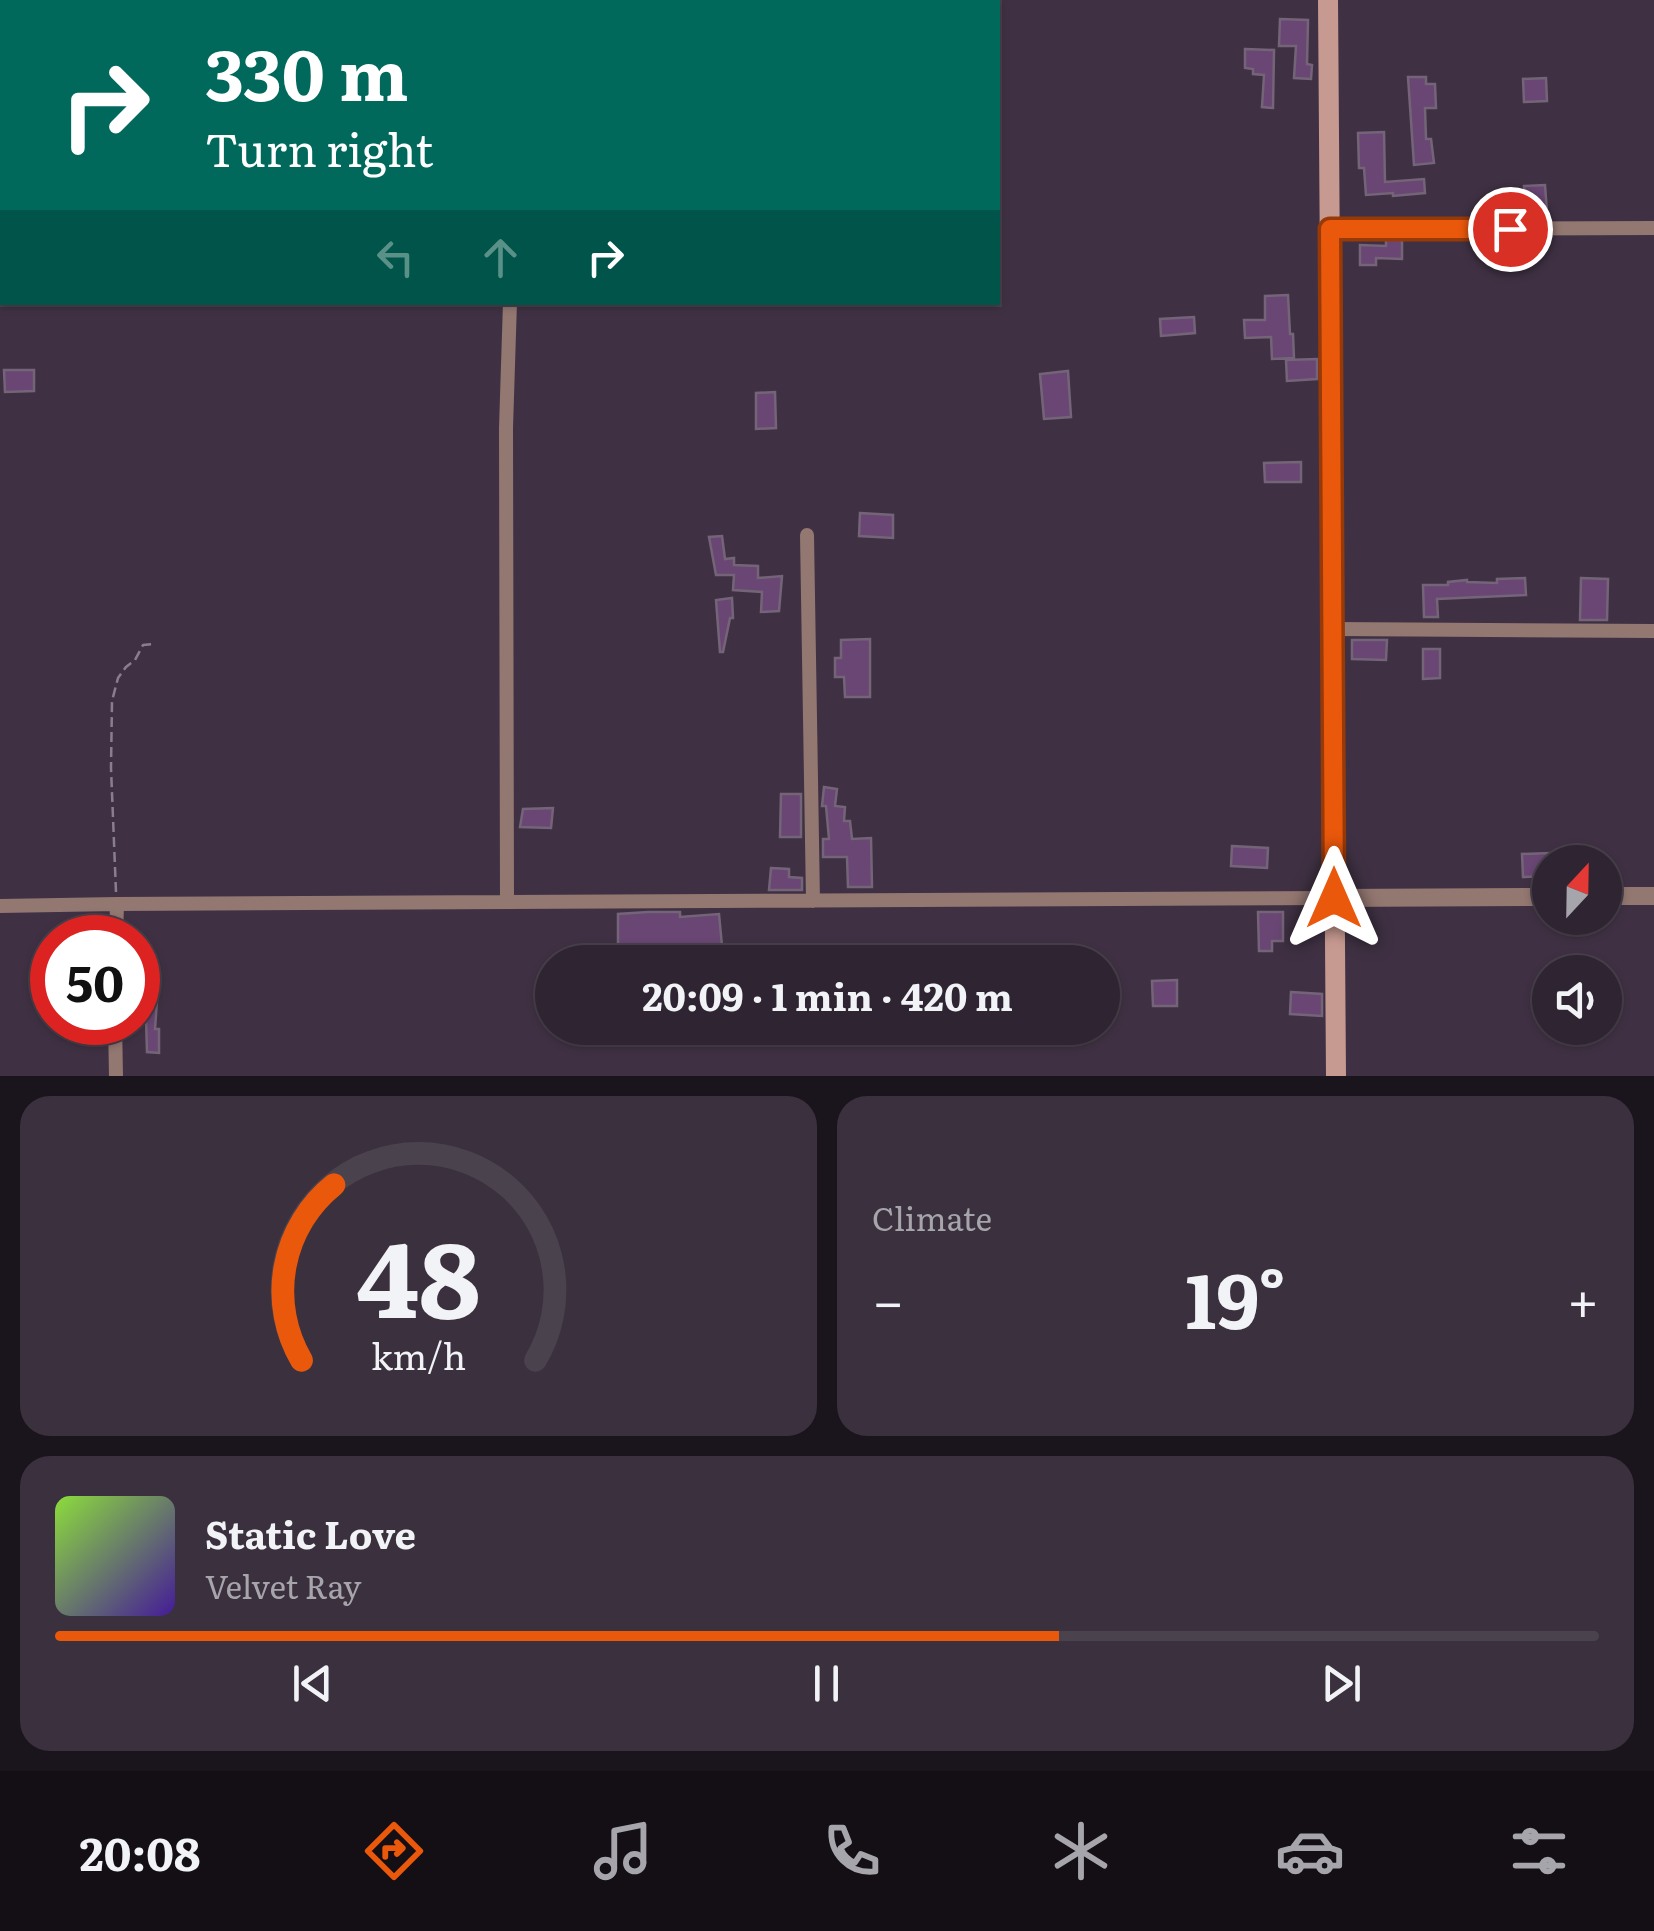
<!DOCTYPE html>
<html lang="en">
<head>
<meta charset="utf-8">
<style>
	body { margin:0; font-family:Literata,serif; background:#3b313e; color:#f1f3f6; height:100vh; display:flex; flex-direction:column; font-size:38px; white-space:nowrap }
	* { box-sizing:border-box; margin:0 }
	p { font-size:32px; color:#a7a5ac }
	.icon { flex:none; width:55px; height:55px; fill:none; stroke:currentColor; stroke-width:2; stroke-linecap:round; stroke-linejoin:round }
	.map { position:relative; height:1076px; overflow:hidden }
	.sheet { display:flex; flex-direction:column; gap:20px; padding:20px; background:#1a141c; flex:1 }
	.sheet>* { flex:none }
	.guide { position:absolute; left:0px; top:0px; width:1000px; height:305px; box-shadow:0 2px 8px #0004,0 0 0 2px #4a424d; background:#00695c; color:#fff; overflow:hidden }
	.needle { width:65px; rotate:22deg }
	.buttons { position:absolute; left:1532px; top:845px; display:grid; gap:20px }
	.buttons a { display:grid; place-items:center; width:90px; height:90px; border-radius:50%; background:#2f2532; box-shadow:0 2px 8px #0004,0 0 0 2px #4a424d; font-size:50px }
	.speed { position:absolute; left:30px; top:915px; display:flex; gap:20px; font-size:50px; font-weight:700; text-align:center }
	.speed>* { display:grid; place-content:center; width:130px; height:130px; border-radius:50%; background:#2f2532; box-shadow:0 2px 8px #0004,0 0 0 2px #4a424d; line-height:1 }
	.speed .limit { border:15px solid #d22; background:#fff; color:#111 }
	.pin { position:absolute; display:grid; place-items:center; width:85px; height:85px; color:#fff; margin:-42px; border:5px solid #fff; border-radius:50%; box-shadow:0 2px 10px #0007 }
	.me { position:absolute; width:110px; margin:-55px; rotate:0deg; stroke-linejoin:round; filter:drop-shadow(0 0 8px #0008) }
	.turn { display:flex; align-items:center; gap:35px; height:210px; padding:0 40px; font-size:45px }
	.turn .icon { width:130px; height:130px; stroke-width:2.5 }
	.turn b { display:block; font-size:70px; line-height:85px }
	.lanes { display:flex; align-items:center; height:95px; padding:0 40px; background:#0003; justify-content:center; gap:50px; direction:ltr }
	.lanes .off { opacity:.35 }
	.big { font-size:75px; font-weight:700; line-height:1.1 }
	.sheet .tile { flex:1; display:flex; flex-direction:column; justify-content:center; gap:15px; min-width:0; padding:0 35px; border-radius:30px; background:#3b313e }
	.sheet .dial { align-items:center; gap:0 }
	.dial svg { height:260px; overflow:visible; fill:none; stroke:#4a424d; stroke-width:7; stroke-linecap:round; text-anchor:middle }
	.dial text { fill:#f1f3f6; stroke:none }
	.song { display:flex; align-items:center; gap:30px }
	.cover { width:120px; height:120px; border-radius:15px; background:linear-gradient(135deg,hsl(90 70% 55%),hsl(260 70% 35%)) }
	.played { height:10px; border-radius:5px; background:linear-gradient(90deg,#ea580c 65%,#4a424d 65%) }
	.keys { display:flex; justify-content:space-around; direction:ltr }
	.heat { display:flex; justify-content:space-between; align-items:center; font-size:55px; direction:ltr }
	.sheet .tiles { flex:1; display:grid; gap:20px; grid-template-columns:1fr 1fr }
	.tile:last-child { grid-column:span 2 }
	.trip { position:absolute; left:535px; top:945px; width:585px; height:100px; border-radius:50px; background:#2f2532; box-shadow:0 2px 8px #0004,0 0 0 2px #4a424d; font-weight:700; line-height:100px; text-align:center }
	.tabs { display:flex; height:160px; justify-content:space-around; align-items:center; background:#130f14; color:#a7a5ac }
	.tabs .icon { width:70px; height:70px }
	.tabs .on { color:#ea580c }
	.tabs b { font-size:45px; color:#f1f3f6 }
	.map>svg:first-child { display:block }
	.building { fill:#694673; stroke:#746478; stroke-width:2.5 }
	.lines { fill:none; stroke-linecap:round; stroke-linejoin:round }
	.path { stroke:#8a7e8e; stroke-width:2.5; stroke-dasharray:10 5; stroke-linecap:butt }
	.minor { stroke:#937771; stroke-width:14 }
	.tertiary { stroke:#937771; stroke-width:18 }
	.secondary { stroke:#c79a91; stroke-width:20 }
	.route-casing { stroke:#983908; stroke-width:25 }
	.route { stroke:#ea580c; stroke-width:18 }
</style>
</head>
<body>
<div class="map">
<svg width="1654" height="1076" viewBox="0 0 1654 1076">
	<rect width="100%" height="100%" fill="#3f3143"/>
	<path class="building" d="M1280,19l28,1 -1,44 5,1 -1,14 -17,-1 2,-32h-17z
		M1245,49l29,1 -1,58 -11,-1 2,-32 -11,-1v-5l-8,-1z
		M1408,77h18v7h9l1,24h-11l1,31h5l3,24 -20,2z
		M1546,78l1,23 -23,1 -1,-23z
		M1384,132l1,50 39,-3 1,14 -32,3v-3l-27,2 -2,-27h-5l-1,-35z
		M1545,185l2,27 -22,1 -1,-27z
		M1386,239h16v20l-26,-1v7h-16v-20l26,1z
		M1288,295l2,39h3l1,24 -22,1 -1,-22 -26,1 -1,-18h21v-24z
		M1194,317l1,16 -34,3 -1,-17z
		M1317,359v20l-30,2 -1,-21z
		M4,370h30v21l-29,1z
		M1068,371l3,46 -27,2 -4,-45z
		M775,392l1,36 -20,1v-36z
		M1301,462v20h-36l-1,-19z
		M860,513l33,2v23l-34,-2z
		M722,536l3,23 9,-1v7l24,1v12l24,-2 -3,35 -18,1 1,-20 -29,-2 1,-15h-18l-7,-38z
		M1525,578l1,17 -89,4 1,18h-14l-1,-32h25v-3l19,-2v2l30,1v-4z
		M1581,578l27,1 -1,41h-27z
		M732,598l1,20h-3l-7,34h-3l-4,-52z
		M870,639v58h-25l-1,-20h-9v-19h6v-18z
		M1352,640h35l-1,20 -34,-1z
		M1423,649h17v29l-17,1z
		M824,787l13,2 -2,17 10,1 -1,14h6l2,18 19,-1 1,49h-24l-1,-30h-24v-18h6l-3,-33h-4z
		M781,794h20v43h-21z
		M553,808l-2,20 -31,-1 3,-18z
		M1232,846l36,2 -1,20 -36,-2z
		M1550,853v23l-27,1 -1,-23z
		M771,868l18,1v8l13,1v12h-33z
		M648,912h32v5l39,-3 3,32 -40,4v5l-64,5v-46z
		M1258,912h25v29h-11v10h-13z
		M1177,980v26h-24l-1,-25z
		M1291,992l31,2v22l-32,-2z
		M145,1001h12l-2,28h4v24l-12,-1 -1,-34h-2z"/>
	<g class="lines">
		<path class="path" d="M116,892l-5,-124 1,-67 6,-23 8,-11 9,-7 8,-15 11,-1"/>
		<path class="minor" d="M521,2v-2
			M1330,229l324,-1
			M807,535l6,366
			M1333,629l321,2
			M507,902l-1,-474 4,-126
			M0,906l117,-2 1217,-6
			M116,938l1,-34
			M115,1022l1,54"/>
		<path class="tertiary" d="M1605,896h49
			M1334,898l216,-1"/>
		<path class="secondary" d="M1328,0l8,1076"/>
	</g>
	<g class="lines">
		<g class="route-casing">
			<path id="route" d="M1334,898l-4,-669h180"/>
		</g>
		<use href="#route" class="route"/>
	</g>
</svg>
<div class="buttons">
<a><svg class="needle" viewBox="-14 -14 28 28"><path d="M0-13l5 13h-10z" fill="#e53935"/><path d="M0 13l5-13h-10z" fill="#a7a5ac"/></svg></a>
<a><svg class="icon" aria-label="sound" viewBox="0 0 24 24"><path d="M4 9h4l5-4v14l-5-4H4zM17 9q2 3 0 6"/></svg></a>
</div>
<div class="speed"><div class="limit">50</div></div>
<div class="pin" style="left:1510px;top:229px;background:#d93025"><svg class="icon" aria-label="arrive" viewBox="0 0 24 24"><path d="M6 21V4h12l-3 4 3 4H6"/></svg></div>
<svg class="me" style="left:1334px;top:898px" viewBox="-20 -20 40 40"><path d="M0-17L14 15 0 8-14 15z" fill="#ea580c" stroke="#fff" stroke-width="4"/></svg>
<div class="trip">20:09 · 1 min · 420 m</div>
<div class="guide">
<div class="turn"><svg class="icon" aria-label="right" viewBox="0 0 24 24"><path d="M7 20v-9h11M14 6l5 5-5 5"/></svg><div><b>330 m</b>Turn right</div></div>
<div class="lanes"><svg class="icon off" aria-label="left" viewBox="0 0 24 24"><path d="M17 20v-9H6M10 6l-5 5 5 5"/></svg><svg class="icon off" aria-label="ahead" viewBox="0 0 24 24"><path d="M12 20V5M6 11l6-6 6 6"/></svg><svg class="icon" aria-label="right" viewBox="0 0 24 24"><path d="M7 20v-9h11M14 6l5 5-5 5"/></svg></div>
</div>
</div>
<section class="sheet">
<div class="tiles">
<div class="tile dial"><svg viewBox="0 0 100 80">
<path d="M14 69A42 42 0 1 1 86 69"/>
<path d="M14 69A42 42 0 0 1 24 15" stroke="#ea580c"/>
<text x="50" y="56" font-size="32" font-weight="700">48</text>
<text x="50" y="72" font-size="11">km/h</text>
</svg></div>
<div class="tile"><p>Climate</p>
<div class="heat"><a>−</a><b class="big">19°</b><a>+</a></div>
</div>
<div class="tile">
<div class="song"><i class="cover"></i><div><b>Static Love</b><p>Velvet Ray</p></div></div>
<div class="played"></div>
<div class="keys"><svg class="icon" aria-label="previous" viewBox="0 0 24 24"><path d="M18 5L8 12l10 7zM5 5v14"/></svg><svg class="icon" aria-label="pause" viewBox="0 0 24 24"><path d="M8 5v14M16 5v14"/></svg><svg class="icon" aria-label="next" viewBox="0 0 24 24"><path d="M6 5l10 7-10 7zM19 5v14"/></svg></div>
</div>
</div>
</section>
<nav class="tabs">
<b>20:08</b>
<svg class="icon on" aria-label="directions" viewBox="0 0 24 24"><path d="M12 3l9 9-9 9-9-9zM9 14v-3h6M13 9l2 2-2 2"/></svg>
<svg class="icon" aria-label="music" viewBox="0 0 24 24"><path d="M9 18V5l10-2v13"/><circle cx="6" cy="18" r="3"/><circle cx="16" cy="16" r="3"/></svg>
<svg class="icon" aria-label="phone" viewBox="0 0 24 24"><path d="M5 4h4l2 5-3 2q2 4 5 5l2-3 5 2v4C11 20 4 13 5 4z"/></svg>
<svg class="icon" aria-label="climate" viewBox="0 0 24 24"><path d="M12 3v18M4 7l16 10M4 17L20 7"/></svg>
<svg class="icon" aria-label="car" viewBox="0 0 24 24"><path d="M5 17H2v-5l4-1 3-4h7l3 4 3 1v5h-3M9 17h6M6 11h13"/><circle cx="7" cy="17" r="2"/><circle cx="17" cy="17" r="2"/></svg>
<svg class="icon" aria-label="filters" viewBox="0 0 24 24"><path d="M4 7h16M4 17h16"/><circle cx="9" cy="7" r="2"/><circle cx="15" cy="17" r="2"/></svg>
</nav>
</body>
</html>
